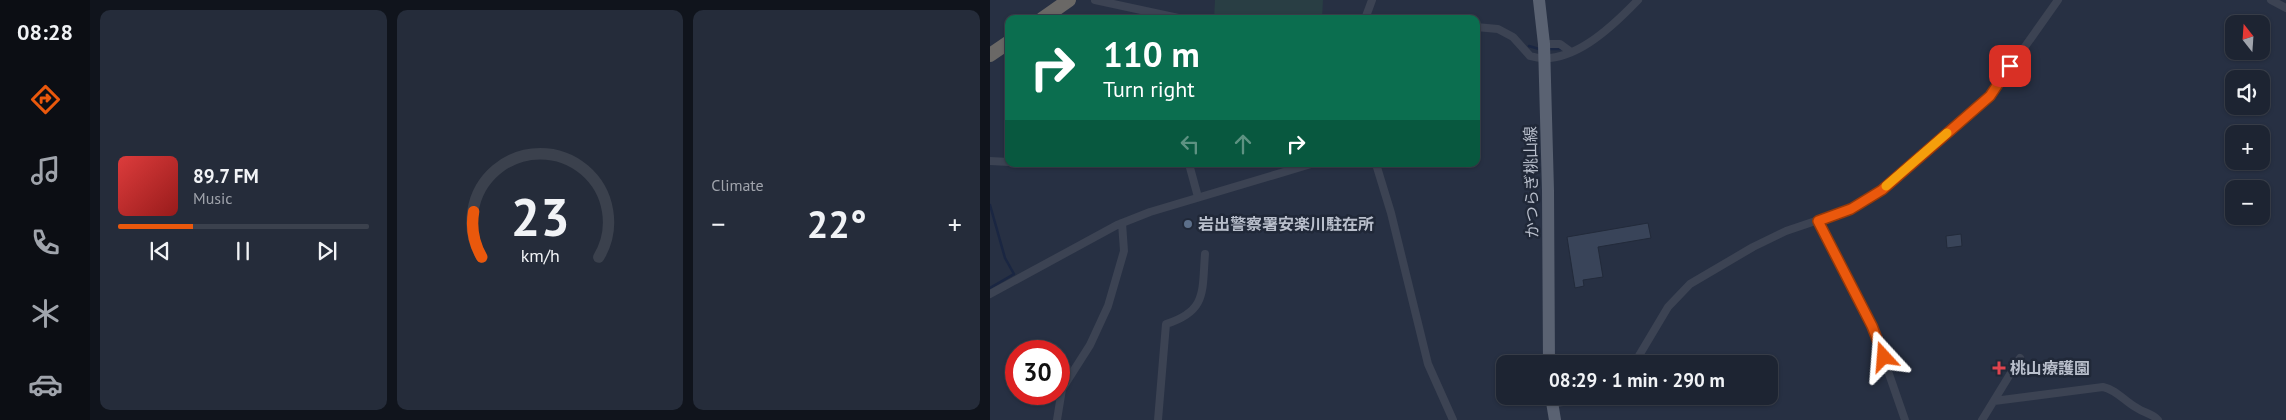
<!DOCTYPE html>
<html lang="en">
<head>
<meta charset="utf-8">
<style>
	body { margin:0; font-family:"PT Sans","Noto Sans JP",sans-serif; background:#252c3a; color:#f1f3f6; height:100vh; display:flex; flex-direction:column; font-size:19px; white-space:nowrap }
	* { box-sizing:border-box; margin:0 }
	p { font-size:16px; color:#a0a4ac }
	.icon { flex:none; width:28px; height:28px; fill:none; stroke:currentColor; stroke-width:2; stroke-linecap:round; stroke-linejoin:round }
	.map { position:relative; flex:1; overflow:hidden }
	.side { display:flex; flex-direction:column; gap:10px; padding:10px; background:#10141c; width:900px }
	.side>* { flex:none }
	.guide { position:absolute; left:15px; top:15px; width:475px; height:152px; border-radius:10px; box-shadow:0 1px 4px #0004,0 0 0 1px #3b414d; background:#0b6e4f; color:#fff; overflow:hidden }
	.needle { width:32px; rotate:343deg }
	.fabs { position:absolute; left:1235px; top:15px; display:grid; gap:10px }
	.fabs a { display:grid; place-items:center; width:45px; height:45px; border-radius:10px; background:#1d2432; box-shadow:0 1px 4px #0004,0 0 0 1px #3b414d; font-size:25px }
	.speed { position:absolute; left:15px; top:340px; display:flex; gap:10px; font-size:25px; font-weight:700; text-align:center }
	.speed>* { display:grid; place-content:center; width:65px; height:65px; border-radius:50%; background:#1d2432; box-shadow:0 1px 4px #0004,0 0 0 1px #3b414d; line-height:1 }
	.speed .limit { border:8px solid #d22; background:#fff; color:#111 }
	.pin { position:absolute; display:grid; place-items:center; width:42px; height:42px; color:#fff; margin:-21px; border-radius:10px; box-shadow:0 2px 8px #0006 }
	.me { position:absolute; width:55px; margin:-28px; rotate:341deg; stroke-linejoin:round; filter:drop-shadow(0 0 4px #0008) }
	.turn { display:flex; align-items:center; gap:18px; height:105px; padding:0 15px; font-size:22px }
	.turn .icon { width:65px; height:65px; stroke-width:2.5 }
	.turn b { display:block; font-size:35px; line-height:42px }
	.lanes { display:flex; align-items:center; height:48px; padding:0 15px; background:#0003; justify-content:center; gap:25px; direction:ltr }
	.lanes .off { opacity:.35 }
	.big { font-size:38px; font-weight:700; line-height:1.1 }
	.side .card { flex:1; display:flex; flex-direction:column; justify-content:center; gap:8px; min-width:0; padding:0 18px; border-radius:10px; background:#252c3a }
	.side .dial { align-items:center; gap:0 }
	.dial svg { height:130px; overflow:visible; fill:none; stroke:#3b414d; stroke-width:7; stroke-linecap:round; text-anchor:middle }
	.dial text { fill:#f1f3f6; stroke:none }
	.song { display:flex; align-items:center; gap:15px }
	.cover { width:60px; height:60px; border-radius:8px; background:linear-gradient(135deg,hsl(0 70% 55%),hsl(0 70% 35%)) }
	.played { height:5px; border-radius:2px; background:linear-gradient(90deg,#ea580c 30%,#3b414d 30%) }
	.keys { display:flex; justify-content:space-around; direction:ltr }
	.heat { display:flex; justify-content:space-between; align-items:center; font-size:28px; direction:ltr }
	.side .tiles { flex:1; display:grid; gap:10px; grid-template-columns:repeat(3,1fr) }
	.trip { position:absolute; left:506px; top:355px; width:282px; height:50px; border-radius:10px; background:#1d2432; box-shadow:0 1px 4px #0004,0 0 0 1px #3b414d; font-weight:700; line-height:50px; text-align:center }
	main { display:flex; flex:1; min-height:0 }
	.tab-bar { display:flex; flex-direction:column; width:90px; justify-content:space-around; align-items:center; background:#0c0e14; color:#a0a4ac }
	.tab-bar .icon { width:35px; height:35px }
	.tab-bar .current { color:#ea580c }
	.tab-bar b { font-size:22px; color:#f1f3f6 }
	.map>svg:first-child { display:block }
	.green { fill:#293e44 }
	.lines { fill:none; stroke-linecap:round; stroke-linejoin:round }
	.stream { stroke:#1a2642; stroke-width:2.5 }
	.building { fill:#394459; stroke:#222a3a }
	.minor { stroke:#3c4353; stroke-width:8 }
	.primary { stroke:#5a6272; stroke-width:12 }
	.trunk { stroke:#6a6866; stroke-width:14 }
	.route-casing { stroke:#983908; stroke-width:12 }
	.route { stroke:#ea580c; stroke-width:9 }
	.slow { stroke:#f59e0b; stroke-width:9 }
	.service-dot { fill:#5c6f8a; stroke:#202838; stroke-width:2 }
	.health-dot { fill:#e0444e; stroke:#202838; stroke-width:2 }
	.labels { text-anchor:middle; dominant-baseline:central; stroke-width:5; stroke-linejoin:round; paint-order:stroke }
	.street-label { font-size:16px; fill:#b9bfcc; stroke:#202838 }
	.poi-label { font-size:16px; font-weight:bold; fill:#b9bfcc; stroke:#202838; text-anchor:start }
</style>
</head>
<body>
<main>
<nav class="tab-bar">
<b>08:28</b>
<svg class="icon current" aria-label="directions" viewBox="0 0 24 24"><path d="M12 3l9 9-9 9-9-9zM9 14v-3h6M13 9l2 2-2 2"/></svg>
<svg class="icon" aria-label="music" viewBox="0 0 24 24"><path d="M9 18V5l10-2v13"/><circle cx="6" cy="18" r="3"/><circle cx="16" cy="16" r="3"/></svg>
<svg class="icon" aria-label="phone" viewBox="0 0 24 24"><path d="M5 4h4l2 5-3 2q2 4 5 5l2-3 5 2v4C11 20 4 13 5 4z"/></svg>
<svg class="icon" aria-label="climate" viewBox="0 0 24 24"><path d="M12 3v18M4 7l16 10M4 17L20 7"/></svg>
<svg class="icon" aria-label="car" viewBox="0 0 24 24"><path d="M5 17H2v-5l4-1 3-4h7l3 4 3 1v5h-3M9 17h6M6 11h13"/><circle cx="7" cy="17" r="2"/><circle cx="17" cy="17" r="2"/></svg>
</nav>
<section class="side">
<div class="tiles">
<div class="card">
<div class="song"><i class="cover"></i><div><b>89.7 FM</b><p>Music</p></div></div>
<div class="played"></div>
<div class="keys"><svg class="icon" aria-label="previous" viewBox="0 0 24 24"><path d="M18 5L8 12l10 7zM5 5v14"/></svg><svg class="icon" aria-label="pause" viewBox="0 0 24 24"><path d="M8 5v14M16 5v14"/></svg><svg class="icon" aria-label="next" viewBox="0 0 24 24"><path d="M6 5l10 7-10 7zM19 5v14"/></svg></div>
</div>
<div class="card dial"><svg viewBox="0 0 100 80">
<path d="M14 69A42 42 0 1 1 86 69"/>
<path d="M14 69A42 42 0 0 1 9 41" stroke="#ea580c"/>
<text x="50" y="56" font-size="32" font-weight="700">23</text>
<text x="50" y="72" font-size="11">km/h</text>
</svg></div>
<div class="card"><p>Climate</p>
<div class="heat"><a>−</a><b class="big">22°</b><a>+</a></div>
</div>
</div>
</section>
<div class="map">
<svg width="1296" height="420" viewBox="0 0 1296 420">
	<rect width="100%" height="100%" fill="#273043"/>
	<path class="green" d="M225,0h108l-1,19h-108z"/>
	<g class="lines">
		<path class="stream" d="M539,46l10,3
			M560,49h10
			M0,205l15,53 9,16 -24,14"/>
	</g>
	<path class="building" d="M658,223l3,15 -53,9 5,30 -20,3 1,6 -9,2 -8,-51z
		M971,234l1,12 -15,2 -1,-12z"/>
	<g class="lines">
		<path class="minor" d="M105,0l88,19
			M1281,0l15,8
			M375,19l7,-19
			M486,27l22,2 15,8 17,19c40,12 82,-29 108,-56
			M554,44h16l11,8
			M0,161l19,1
			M199,164l9,33
			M386,164l15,49 37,151 25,56
			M827,221l55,104 33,95
			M0,294l127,-69 33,-13 161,-48
			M644,364l34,-57 22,-23 63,-37 33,-16 65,-22 31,-19 48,-44 38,-29 22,-21 68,-96
			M1004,401l109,-14c14,3 21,14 34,21 7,5 15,5 21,12
			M562,404l41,-8
			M67,420l5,-31 28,-44 18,-39 16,-55 -2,-28
			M168,420l8,-96c41,-13 36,-32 39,-70
			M992,420l38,-62"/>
		<path class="primary" d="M549,0l5,44 4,147 1,173
			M561,396l4,24"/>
		<path class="trunk" d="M52,19l27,-19
			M0,55l19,-13"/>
	</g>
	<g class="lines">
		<g class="route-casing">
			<path id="route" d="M894,357l-12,-31 -54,-105 33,-12 31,-19 108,-94 20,-30"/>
		</g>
		<use href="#route" class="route"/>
		<path class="slow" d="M896,186l61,-53"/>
	</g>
	<circle class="service-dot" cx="198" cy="224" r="5"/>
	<path class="health-dot" d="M1006.5 360.5h5v5h5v5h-5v5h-5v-5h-5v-5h5z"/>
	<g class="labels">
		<g class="street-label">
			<text transform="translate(541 182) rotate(-91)">かつらぎ桃山線</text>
		</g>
		<g class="poi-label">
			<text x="208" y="224">岩出警察署安楽川駐在所</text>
			<text x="1020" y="368">桃山療護園</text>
		</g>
	</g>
</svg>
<div class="fabs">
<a><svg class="needle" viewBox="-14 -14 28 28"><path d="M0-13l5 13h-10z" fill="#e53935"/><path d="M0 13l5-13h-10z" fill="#a0a4ac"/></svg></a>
<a><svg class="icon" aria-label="sound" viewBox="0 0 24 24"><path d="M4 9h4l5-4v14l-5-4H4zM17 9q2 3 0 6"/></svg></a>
<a>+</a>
<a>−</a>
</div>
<div class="speed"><div class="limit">30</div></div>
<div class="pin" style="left:1020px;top:66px;background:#d93025"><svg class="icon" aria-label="arrive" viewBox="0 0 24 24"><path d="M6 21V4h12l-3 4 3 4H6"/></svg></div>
<svg class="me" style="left:894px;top:357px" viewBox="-20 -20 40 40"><path d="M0-17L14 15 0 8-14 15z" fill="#ea580c" stroke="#fff" stroke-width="4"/></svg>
<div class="trip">08:29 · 1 min · 290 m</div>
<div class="guide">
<div class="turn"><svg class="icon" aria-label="right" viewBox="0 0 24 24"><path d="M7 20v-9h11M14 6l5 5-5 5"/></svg><div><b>110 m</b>Turn right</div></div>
<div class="lanes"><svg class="icon off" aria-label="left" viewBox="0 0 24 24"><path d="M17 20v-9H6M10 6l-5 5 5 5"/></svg><svg class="icon off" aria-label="ahead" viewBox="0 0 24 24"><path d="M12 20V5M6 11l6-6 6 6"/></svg><svg class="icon" aria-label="right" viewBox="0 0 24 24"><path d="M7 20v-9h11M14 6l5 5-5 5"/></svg></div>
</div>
</div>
</main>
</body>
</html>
